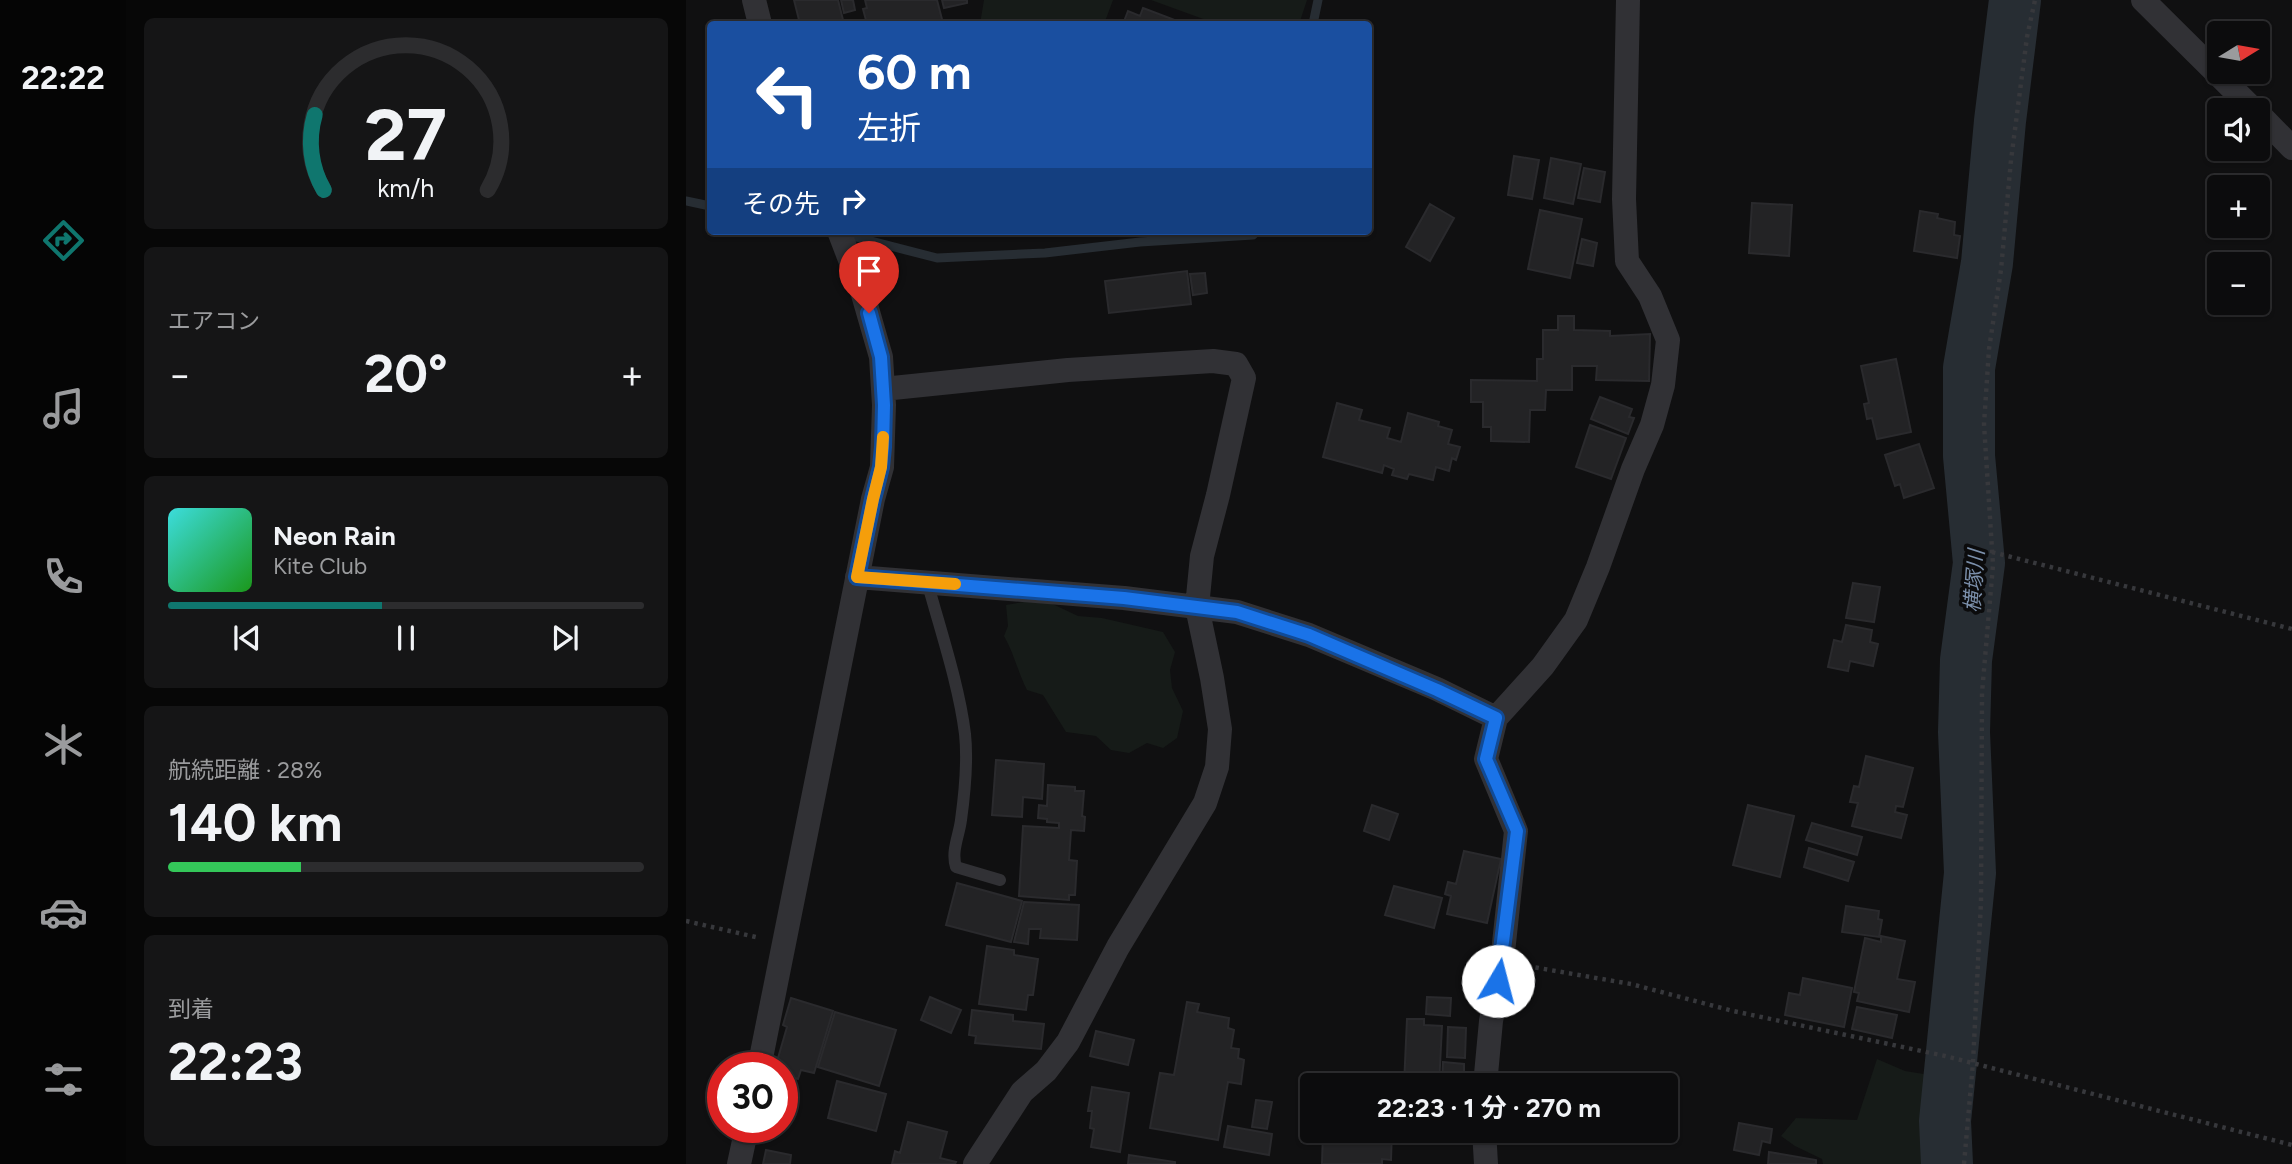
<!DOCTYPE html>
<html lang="ja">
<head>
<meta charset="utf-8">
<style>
	body { margin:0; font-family:Figtree,"Noto Sans JP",sans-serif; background:#151516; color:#f1f3f6; height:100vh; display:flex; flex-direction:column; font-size:26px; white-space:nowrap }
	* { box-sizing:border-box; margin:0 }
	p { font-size:23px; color:#9a9b9d }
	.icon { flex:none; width:38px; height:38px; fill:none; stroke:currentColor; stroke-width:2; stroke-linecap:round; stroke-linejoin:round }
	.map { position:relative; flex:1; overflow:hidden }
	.panel { display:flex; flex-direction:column; gap:18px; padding:18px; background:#070707; width:560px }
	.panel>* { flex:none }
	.banner { position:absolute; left:21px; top:21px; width:665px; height:214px; border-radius:7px; box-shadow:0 2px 5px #0004,0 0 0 2px #2c2c2e; background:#1a4fa0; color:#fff; overflow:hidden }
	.needle { width:46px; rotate:79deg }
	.tools { position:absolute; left:1521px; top:21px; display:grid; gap:14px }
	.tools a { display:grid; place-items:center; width:63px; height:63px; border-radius:7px; background:#0c0c0d; box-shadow:0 2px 5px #0004,0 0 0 2px #2c2c2e; font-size:35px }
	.speed { position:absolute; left:21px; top:1052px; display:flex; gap:14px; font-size:35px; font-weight:700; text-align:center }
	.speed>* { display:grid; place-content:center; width:91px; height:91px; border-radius:50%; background:#0c0c0d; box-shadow:0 2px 5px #0004,0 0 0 2px #2c2c2e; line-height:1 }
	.speed .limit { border:10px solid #d22; background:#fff; color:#111 }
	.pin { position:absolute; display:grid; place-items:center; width:60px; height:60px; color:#fff; margin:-72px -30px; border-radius:50% 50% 50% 0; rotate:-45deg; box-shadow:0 0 7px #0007 }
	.pin .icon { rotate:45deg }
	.me { position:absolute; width:77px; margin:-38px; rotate:8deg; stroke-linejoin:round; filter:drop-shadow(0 0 5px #0008) }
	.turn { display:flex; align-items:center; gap:24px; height:147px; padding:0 35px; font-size:32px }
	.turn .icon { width:91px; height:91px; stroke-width:2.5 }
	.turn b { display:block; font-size:49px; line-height:60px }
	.then { display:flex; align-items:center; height:66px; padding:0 35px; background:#0003; gap:14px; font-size:26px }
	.big { font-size:52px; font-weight:700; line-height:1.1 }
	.panel .tile { flex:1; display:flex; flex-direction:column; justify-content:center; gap:10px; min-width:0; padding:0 24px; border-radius:10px; background:#151516 }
	.panel .dial { align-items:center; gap:0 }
	.dial svg { height:182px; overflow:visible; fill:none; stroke:#2c2c2e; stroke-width:7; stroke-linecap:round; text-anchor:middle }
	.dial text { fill:#f1f3f6; stroke:none }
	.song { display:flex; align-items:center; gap:21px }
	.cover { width:84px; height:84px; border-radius:10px; background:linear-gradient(135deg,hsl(180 70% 55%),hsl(120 70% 35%)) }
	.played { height:7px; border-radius:4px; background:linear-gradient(90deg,#0f766e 45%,#2c2c2e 45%) }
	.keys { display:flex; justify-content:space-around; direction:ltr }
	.heat { display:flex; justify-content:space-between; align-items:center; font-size:38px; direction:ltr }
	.charge { height:10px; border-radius:5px; background:linear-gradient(90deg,#34c759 28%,#2c2c2e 0) }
	.trip { position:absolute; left:614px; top:1073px; width:378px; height:70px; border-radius:7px; background:#0c0c0d; box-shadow:0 2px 5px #0004,0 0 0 2px #2c2c2e; font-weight:700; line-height:70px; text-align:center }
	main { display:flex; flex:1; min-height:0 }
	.tabs { display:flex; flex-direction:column; width:126px; justify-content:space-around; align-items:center; background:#050505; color:#9a9b9d }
	.tabs .icon { width:49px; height:49px }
	.tabs .current { color:#0f766e }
	.tabs b { font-size:32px; color:#f1f3f6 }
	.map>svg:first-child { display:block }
	.green { fill:#161b18 }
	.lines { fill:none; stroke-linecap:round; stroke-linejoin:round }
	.stream { stroke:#272d33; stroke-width:9 }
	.river { stroke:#272d33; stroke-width:52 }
	.building { fill:#232325; stroke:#2a2a2d; stroke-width:2 }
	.path { stroke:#37383c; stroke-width:4.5; stroke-dasharray:3.5 5; stroke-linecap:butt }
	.lane { stroke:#313135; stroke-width:12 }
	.street { stroke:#313135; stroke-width:24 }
	.route-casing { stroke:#114b97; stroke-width:18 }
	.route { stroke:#1a73e8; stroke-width:12 }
	.slow { stroke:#f59e0b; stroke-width:12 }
	.labels { text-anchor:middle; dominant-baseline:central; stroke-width:7; stroke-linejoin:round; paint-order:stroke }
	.water-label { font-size:21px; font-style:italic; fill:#7b8faa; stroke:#0b0b0c }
</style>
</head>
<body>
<main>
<nav class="tabs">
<b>22:22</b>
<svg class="icon current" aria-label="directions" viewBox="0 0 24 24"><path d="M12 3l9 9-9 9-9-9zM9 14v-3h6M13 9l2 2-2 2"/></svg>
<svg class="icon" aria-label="music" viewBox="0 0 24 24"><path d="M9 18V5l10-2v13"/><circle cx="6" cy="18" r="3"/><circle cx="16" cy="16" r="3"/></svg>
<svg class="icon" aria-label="phone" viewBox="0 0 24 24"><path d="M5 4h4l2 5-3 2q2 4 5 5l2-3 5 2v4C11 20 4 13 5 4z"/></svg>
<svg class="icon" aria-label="climate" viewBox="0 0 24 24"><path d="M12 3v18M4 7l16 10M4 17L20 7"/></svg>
<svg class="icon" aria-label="car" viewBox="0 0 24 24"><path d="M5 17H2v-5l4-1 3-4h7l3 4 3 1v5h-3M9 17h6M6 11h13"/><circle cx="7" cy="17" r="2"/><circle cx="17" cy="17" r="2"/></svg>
<svg class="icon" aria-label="filters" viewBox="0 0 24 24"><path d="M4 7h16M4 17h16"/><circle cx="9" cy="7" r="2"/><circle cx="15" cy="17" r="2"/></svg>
</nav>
<section class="panel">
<div class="tile dial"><svg viewBox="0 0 100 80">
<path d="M14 69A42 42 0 1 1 86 69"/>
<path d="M14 69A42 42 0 0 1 10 36" stroke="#0f766e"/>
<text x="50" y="56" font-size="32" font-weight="700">27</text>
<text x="50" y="72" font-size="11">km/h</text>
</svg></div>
<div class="tile"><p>エアコン</p>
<div class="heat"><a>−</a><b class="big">20°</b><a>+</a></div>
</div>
<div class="tile">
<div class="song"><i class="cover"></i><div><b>Neon Rain</b><p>Kite Club</p></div></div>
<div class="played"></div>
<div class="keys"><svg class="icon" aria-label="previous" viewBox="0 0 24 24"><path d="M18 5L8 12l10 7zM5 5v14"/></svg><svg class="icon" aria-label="pause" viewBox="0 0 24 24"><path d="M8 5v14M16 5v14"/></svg><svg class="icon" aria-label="next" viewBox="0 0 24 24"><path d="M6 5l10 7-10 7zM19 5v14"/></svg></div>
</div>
<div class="tile"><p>航続距離 · 28%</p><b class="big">140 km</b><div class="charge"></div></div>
<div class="tile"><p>到着</p><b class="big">22:23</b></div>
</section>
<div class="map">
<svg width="1606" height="1164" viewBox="0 0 1606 1164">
	<rect width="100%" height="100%" fill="#101011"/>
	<path class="green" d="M298,0h129l-9,24h-124z
		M465,0h156l-8,24h-82z
		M356,599l36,17 24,2 61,14 12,20 -5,18 2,18 11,23 -6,27 -14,10 -16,-5 -18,10 -18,-3 -15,-14 -30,-4 -23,-37 -16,-5c-9,-17 -13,-37 -23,-54l4,-10 -2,-21z
		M1191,1059l28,12 25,4 23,22 1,67h-131l-1,-5 -27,-13 -14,-10 15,-18 61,2z"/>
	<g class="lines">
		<path class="stream" d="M627,24l5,-24
			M0,201l24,5
			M158,234l93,24 108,-5 95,-11 113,-7 4,-4"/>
		<path class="river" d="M1261,1164l-2,-43 25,-248 -6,-141 2,-72 13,-97 -10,-107v-88l18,-105 13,-142 15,-121"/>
	</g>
	<path class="building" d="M108,0h44l6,24h-44z
		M155,0h12l2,10 -11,3z
		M179,0h72l6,23 -37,1 -1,-3 -14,3h-24l-4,-15 4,-1z
		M256,0h25v3l-23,5z
		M457,8l42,16h-62l5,-13 12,5z
		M828,156l25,4 -7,39 -24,-4z
		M865,158l30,6 -8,40 -29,-6z
		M898,168l21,4 -5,30 -22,-4z
		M1066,203l40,2 -3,51 -40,-3z
		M744,204l24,14 -24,43 -24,-14z
		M854,210l42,9 -12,59 -42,-9z
		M1234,211l18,3 -1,4 18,4 -1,13 6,1 -3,22 -43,-7z
		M896,239l15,4 -4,23 -16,-3z
		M501,271l4,33 -82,9 -4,-32z
		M519,273l2,20 -14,2 -3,-21z
		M872,316h16v14l36,1v5l40,-2 -1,47 -53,-1 1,-14h-25v24h-26l-1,20h-15l-1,32 -38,-1v-14h-8v-25h-12v-22l66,1v-22h6v-29h15z
		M1210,359l15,73 -34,7 -5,-21 -5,1 -3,-15 5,-1 -8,-37z
		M914,397l32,12 -3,8 5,1 -6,16 -37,-15z
		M651,403l25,7 -3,10 31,8 -3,10 14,4 7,-29 31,9 -1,4 14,4 -4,14 12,3 -4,13 -4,-2 -3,13 -13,-4 -3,13 -24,-6 -2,5 -15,-4 2,-6 -10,-4 -2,8 -59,-16z
		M904,425l36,13 -15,41 -35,-12z
		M1233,444l15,44 -30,10 -4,-14 -5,2 -10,-31z
		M1167,583l27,4 -6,35 -28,-4z
		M1160,625l26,5 -2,12 8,2 -5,22 -23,-5 -2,10 -20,-4 6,-27 8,2z
		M1180,756l47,12 -10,39 -7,-1 -1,6 12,3 -6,23 -49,-12 6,-23 -8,-1 4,-16 5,1z
		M310,760l48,4 -2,35 -19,-2 -1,20 -30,-2z
		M362,785l27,2v4h9l-2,25 3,1 -1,14 -13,-1 -2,30 8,1 -2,34h-6v5l-50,-4 4,-70 36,2v-5l-12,-1v-3l-9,-1 1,-13 8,1z
		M686,805l26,9 -9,26 -25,-9z
		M1062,805l46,11 -14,61 -47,-12z
		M1126,823l50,14 -5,18 -51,-15z
		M1123,848l45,14 -6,19 -44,-14z
		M778,851l37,8 -14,64 -40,-9 4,-18 -6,-2 3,-12 8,2z
		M271,883l65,18 -11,41 -65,-17z
		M708,886l48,12 -8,30 -49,-13z
		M338,902l55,3 -2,35 -37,-2 1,-9h-12l-1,15 -14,-2z
		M1160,906l33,5 -1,8 4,1 -3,17 -37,-5z
		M1195,936l24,5 -8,38 18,3 -6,30 -52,-11 2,-8 -5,-1 11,-54 16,4z
		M301,946l27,4v5l24,4 -5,36h-5l-2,15 -47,-6z
		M1117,978l49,10 -8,39 -59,-12 4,-22 11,2z
		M244,997l31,13 -10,23 -30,-13z
		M741,997l24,1 -1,18 -24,-2z
		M105,998l42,13 -19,62 -13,-3 -3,9 -16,-5v-6h-11l3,-11 4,1 9,-31 -4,-2z
		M501,1002l12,2 -2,8 32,6 -1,10 6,2 -3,18 8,1 -1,9 6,2 -3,24 -13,-2 -10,58 -68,-12 10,-55 14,2z
		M1171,1007l40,8 -5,23 -40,-9z
		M286,1010l41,5v6l31,3 -3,25 -66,-6 1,-7 -7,-1z
		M149,1012l61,18 -17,56 -61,-19z
		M721,1019h17v6l18,1 -3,59h-35z
		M762,1027l18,1 -1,30 -18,-1z
		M410,1031l38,9 -6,25 -38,-9z
		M757,1062l21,2v18h9v3h-31z
		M652,1077l34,1v7h-34z
		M151,1081l49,13 -10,37 -48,-13z
		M406,1087l37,6 -9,59 -29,-5 3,-18 -4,-1 2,-17h-4z
		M570,1100l16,2 -5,27 -15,-2z
		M222,1122l39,10 -7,26 16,4 -1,2h-63l3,-13 5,2z
		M1053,1123l33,6 -2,14 -8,-2 -3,14 -25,-5z
		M542,1126l44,8 -3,21 -45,-8z
		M637,1130h69l-1,30 -9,-1v5h-60z
		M80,1150l25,5 -1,9h-27z
		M1083,1152l47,8v4h-48z
		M443,1155l46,7v2h-47z"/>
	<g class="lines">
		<path class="path" d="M1306,552l300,77
			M0,921l74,17
			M841,966l104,18 102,27 212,45 347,89
			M1278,1164l9,-101 8,-161 1,-209 11,-128 -9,-141 5,-75 12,-79 10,-110 16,-123 8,-37"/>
		<path class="lane" d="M241,581c13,48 32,104 38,153 3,28 0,57 -4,86 -2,16 -10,31 -5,47l44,13"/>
		<path class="street" d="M68,0l6,24
			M1457,0l111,110
			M1572,113l34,35
			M197,389l185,-19 145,-9 23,3 8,14 -26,117 -16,61 -5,51 15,71 8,51 -3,38 -12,36 -87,144 -50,95 -22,29 -24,21 -47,72
			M171,577l267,21 113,14 72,23 128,54 59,29
			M73,1068l114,-569 9,-32 2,-62 -3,-48 -19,-66 -23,-60
			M799,1085l6,-64 11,-59 14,-131 -30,-72 10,-41 47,-52 33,-46 22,-53 35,-98 19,-44 11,-40 5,-45 -18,-44 -23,-35 -3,-62 4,-199
			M798,1130l2,34
			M53,1164l8,-37"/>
	</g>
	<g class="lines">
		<g class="route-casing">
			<path id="route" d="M183,313l12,44 3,48 -1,42 -2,20 -8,32 -16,78 267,21 113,14 72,23 128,55 59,28 -10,41 31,72 -19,150"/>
		</g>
		<use href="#route" class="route"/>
		<path class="slow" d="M197,437l-2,30 -8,32 -16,78 98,7"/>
	</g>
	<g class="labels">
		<g class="water-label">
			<text transform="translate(1288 581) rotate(-86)">横塚川</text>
		</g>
	</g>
</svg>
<div class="tools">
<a><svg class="needle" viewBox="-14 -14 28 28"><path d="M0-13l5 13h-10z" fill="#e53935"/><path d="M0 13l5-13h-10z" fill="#9a9b9d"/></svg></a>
<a><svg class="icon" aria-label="sound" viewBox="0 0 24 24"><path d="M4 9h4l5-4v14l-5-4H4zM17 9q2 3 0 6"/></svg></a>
<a>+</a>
<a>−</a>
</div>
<div class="speed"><div class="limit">30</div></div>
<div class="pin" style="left:183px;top:313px;background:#d93025"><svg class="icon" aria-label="arrive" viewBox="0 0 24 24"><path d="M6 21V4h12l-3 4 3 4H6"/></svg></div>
<svg class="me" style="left:812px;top:981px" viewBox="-20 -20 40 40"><circle r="19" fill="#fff"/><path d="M0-13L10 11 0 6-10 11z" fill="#1a73e8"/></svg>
<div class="trip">22:23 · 1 分 · 270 m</div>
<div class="banner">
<div class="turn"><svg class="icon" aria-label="left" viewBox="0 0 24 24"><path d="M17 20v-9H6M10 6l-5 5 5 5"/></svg><div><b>60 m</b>左折</div></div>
<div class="then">その先<svg class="icon" aria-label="right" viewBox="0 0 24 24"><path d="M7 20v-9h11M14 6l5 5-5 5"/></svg></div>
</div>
</div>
</main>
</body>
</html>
